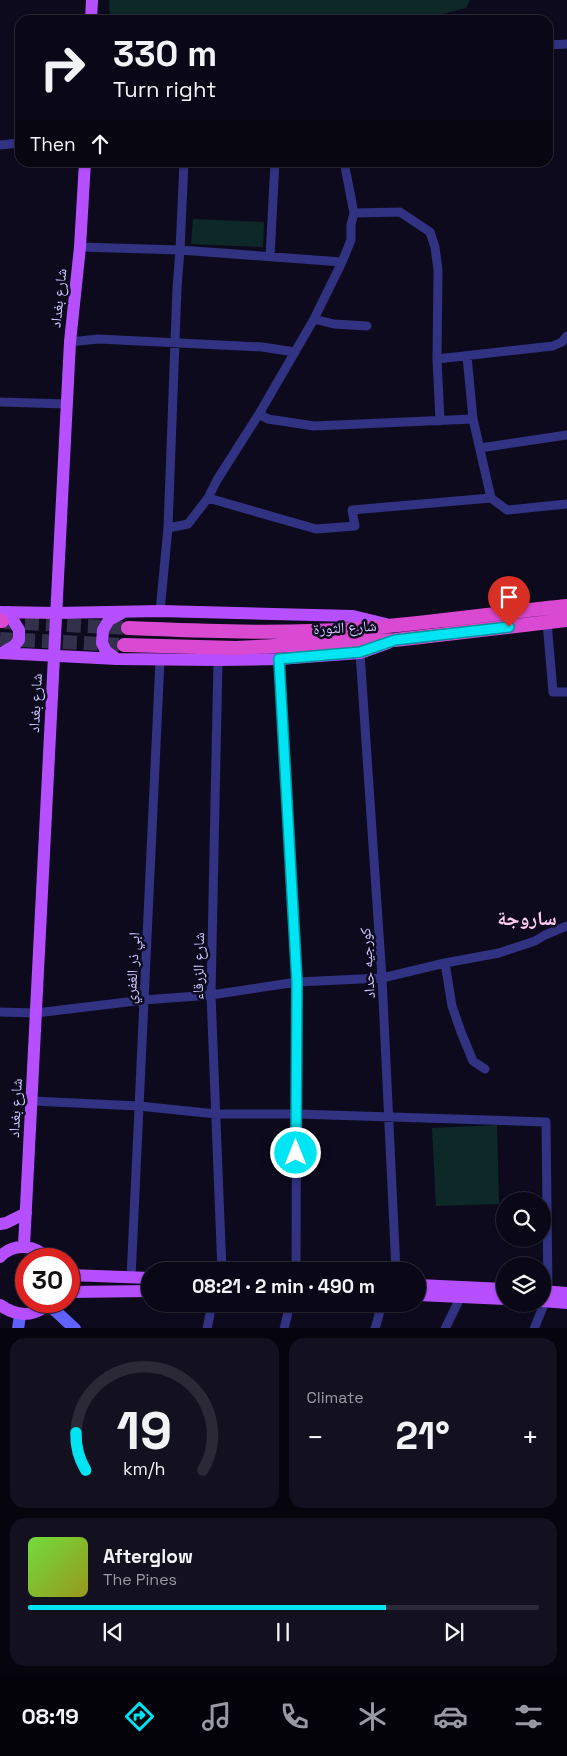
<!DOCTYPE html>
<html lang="en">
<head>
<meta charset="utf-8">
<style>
	body { margin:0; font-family:"Space Grotesk","Noto Naskh Arabic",sans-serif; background:#13111f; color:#f1f3f6; height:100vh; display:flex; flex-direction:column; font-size:19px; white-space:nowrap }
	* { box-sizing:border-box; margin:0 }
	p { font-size:16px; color:#999aa1 }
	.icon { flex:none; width:28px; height:28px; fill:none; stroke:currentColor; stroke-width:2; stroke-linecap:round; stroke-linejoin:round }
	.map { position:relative; height:1328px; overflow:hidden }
	.drawer { display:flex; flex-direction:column; gap:10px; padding:10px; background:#06040c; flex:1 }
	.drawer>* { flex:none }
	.hud { position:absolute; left:15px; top:15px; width:538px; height:152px; border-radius:15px; box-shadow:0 1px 4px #0004,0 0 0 1px #2a2935; background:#0a0816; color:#f1f3f6; overflow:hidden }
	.controls { position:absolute; left:496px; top:1192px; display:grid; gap:10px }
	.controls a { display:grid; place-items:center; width:55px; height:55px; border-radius:50%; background:#0a0816; box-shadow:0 1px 4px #0004,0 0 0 1px #2a2935; font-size:25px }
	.speed { position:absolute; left:15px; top:1248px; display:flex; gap:10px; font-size:25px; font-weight:700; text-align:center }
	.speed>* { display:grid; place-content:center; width:65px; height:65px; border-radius:50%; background:#0a0816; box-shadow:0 1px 4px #0004,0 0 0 1px #2a2935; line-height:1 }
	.speed .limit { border:8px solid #d22; background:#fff; color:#111 }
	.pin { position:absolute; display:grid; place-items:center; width:42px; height:42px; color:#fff; margin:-51px -21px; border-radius:50% 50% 50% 0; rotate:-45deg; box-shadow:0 0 5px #0007 }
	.pin .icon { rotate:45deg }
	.me { position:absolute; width:55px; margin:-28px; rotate:0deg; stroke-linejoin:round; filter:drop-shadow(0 0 4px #0008) }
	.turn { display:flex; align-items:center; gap:18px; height:105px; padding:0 15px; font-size:22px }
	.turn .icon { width:65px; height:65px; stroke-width:2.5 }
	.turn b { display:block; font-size:35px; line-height:42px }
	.then { display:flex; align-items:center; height:48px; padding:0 15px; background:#0003; gap:10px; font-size:19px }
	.big { font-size:38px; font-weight:800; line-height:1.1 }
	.drawer .tile { flex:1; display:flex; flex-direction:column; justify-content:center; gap:8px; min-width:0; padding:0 18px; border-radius:15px; background:#13111f }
	.drawer .dial { align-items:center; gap:0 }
	.dial svg { height:130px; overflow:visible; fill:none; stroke:#2a2935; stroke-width:7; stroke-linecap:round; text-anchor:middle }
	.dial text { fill:#f1f3f6; stroke:none }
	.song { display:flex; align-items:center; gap:15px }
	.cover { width:60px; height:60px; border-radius:8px; background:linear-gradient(135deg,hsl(100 70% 55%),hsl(60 70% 35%)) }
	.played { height:5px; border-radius:2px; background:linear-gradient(90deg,#00e5f3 70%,#2a2935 70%) }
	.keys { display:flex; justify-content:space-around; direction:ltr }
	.heat { display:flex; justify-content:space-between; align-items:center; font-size:28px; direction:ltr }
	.drawer .tiles { flex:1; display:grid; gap:10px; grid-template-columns:1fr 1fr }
	.tile:last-child { grid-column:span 2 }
	.trip { position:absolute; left:141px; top:1262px; width:285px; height:50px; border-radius:25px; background:#0a0816; box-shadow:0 1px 4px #0004,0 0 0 1px #2a2935; font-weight:800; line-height:50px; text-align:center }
	.dock { display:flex; height:80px; justify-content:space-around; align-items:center; background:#040309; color:#999aa1 }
	.dock .icon { width:35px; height:35px }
	.dock .selected { color:#00e5f3 }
	.dock b { font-size:22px; color:#f1f3f6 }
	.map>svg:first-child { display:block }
	.green { fill:#0d2927 }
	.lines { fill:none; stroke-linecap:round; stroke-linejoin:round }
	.trunk-tunnel { stroke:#33304b; stroke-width:14; stroke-dasharray:14 7; stroke-linecap:butt }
	.minor { stroke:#313281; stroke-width:9 }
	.secondary { stroke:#5f62ff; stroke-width:12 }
	.primary { stroke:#b64fff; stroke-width:12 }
	.trunk { stroke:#da49d2; stroke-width:14 }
	.route-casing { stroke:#00959e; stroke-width:12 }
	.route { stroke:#00e5f3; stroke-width:9 }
	.labels { text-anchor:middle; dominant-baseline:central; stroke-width:5; stroke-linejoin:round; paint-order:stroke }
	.street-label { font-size:15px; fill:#ccc8ff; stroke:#0d0a1e }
	.district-label { font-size:20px; font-weight:bold; fill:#ffcaee; stroke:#0d0a1e }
</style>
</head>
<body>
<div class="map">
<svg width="567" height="1329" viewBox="0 0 567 1329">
	<rect width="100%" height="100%" fill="#0d0a1e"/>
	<path class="green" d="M109,0h361l-4,8 -47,12h-309z
		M193,219l71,3 -1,25 -72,-3z
		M497,1125l2,79 -63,2 -4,-78z"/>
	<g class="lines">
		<path class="trunk-tunnel" d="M4,622l124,6
			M0,639l124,6"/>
		<path class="minor" d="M548,45l19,-1
			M0,145l20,-2
			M354,213l46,-1 30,20 5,15 3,23 -1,89 3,62
			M80,247l100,3 162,12
			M270,257l5,-95
			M314,319l20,5 33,2
			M70,342l28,-3 164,8 33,5
			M467,356l6,63 18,79 16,12 60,-6
			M437,359l116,-13 9,-4 5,-6
			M0,402l67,2
			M259,414l9,5 46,7 159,-7
			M480,448l87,-13
			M208,498l108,31 39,-3 -3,-16 139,-12
			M168,528l20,-4 20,-26 9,-18 42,-66 55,-95 28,-57 9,-22v-15l3,-12 -10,-51
			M160,611l8,-83 9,-240 3,-38 4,-88
			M547,622l6,70h14
			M360,653l22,325 14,293
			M279,659l18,323 -1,289
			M218,660l-7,335 11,276
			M445,963l7,43 9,26 12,29 12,8
			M0,1012l36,1 108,-13 67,-5 86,-13 85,-4 63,-15 54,-10 36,-12 10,-6 22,-9
			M32,1101l107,5 77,8h81l249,8 2,170
			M131,1278l29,-618
			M207,1329l5,-25
			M284,1329l6,-25
			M375,1329l7,-25
			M445,1329l16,-33
			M534,1329l11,-27"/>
		<path class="secondary" d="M48,1304l27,25
			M18,1329l2,-14"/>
		<path class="primary" d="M91,20l1,-20
			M0,612l56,1 104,-2 193,5 33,8
			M0,653l117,6 101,1 61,-1 81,-6 28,-10
			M2,653l12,-7 5,-6v-10l-11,-18
			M117,659l-11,-8 -4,-8 1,-13 6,-10 13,-7
			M0,1224l6,-1 20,-10
			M24,1246l46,-904 10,-95 5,-85
			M0,1257c14,-15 36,-12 49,2
			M69,1275l81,3
			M418,1285l87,4
			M542,1291l25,2
			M69,1292l81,-1
			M418,1295l87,4
			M542,1301l25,2
			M0,1305c17,12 36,13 50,-4"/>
		<path class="trunk" d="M0,621h2
			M128,628c75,3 150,6 224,1 72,-5 143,-16 215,-23
			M124,645l112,3 159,-8 172,-20"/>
	</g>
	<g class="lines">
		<g class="route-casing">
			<path id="route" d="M296,1153l1,-171 -18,-323 81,-7 35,-12 114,-13"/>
		</g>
		<use href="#route" class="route"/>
	</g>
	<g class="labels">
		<g class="street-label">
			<text transform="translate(58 298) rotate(-84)">شارع بغداد</text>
			<text transform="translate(345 627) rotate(-3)">شارع الثورة</text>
			<text transform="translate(35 703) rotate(-87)">شارع بغداد</text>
			<text transform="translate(367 963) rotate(-94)">كورجيه حداد</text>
			<text transform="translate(198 966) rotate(-89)">شارع الزرقاء</text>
			<text transform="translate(132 968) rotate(-87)">ابي ذر الغفري</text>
			<text transform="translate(15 1108) rotate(-87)">شارع بغداد</text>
		</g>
		<g class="district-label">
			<text x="527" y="918">ساروجة</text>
		</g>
	</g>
</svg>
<div class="controls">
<a><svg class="icon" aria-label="search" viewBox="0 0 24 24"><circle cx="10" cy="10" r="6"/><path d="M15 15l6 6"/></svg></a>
<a><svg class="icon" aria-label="layers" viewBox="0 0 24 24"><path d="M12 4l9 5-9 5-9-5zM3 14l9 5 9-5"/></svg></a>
</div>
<div class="speed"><div class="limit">30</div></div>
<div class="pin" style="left:509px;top:627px;background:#d93025"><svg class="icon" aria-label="arrive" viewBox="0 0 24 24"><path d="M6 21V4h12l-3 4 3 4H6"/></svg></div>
<svg class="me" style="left:296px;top:1153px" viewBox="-20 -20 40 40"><circle r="17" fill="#00e5f3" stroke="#fff" stroke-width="3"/><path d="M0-11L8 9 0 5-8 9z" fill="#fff"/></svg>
<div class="trip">08:21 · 2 min · 490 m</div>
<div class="hud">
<div class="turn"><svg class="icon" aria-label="right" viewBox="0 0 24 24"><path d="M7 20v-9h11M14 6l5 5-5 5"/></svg><div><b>330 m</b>Turn right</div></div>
<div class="then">Then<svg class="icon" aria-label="ahead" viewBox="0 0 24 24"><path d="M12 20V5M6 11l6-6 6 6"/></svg></div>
</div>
</div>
<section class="drawer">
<div class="tiles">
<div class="tile dial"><svg viewBox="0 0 100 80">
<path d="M14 69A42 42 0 1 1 86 69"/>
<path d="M14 69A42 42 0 0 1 8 46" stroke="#00e5f3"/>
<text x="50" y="56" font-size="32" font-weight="700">19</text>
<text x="50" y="72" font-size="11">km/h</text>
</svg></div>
<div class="tile"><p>Climate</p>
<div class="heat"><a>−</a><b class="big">21°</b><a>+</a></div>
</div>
<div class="tile">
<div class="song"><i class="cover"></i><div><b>Afterglow</b><p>The Pines</p></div></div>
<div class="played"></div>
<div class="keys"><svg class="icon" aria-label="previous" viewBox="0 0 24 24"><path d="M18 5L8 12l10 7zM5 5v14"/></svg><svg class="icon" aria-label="pause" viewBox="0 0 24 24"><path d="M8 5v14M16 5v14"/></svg><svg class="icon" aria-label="next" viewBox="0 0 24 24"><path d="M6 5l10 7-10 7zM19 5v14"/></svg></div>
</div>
</div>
</section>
<nav class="dock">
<b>08:19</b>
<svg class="icon selected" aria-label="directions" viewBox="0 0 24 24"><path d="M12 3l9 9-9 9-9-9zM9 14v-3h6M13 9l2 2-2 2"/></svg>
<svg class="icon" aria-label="music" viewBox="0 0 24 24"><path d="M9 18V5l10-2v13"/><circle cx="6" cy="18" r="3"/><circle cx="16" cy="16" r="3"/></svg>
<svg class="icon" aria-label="phone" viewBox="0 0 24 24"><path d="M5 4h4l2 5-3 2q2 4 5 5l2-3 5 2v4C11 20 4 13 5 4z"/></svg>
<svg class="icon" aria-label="climate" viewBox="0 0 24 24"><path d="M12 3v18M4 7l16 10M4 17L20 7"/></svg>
<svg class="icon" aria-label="car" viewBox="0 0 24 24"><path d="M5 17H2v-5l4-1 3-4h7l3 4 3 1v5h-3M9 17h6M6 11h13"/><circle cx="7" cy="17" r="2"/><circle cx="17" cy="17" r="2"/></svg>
<svg class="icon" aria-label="filters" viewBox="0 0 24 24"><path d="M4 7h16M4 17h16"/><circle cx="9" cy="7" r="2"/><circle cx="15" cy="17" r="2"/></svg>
</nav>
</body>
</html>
